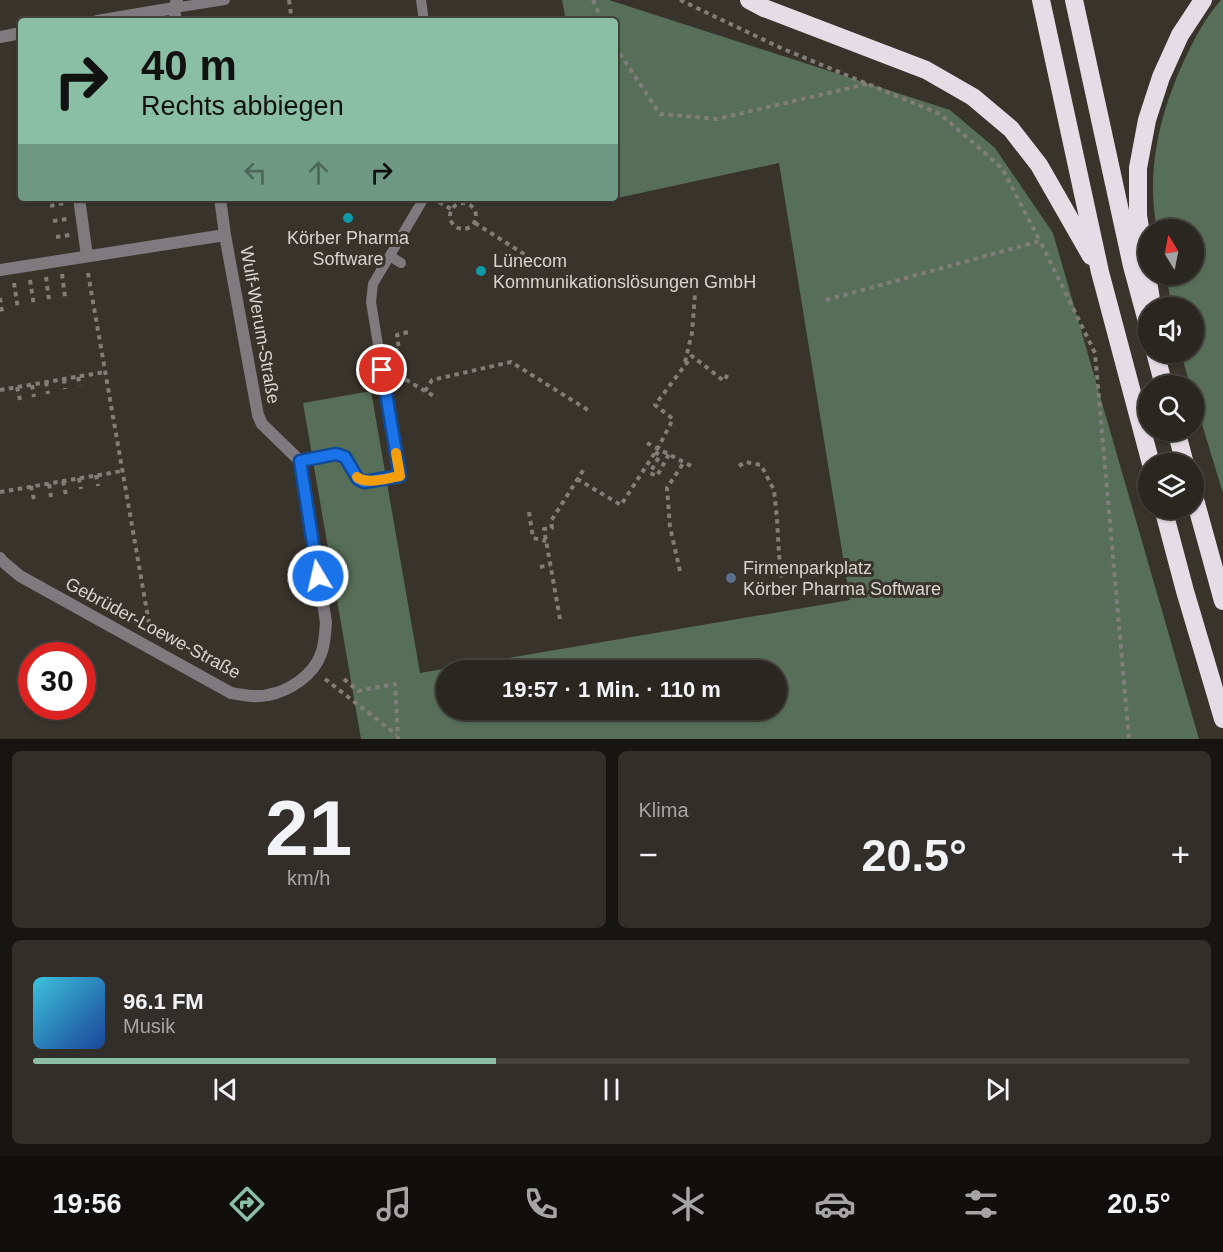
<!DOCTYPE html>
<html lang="de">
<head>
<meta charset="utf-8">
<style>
	body { margin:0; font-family:Helvetica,sans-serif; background:#322e29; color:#f1f3f6; height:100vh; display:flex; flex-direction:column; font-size:22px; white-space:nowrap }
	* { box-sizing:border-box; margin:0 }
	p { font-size:20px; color:#a5a5a5 }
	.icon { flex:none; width:33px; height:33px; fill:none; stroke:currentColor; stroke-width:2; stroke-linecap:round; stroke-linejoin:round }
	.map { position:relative; height:739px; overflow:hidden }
	.details { display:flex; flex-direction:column; gap:12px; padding:12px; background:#171512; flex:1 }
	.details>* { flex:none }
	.hud { position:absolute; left:18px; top:18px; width:600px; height:183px; border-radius:6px; box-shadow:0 2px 4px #0004,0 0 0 2px #46433e; background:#8abfa5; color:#111; overflow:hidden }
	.needle { width:39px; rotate:350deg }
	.fabs { position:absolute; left:1138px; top:219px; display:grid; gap:12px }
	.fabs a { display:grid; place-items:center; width:66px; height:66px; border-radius:50%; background:#2a2620; box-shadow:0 2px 4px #0004,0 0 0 2px #46433e; font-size:30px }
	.speed { position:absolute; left:18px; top:642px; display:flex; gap:12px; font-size:30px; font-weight:700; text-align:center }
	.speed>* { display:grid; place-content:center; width:78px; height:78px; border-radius:50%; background:#2a2620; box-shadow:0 2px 4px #0004,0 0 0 2px #46433e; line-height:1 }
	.speed .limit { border:9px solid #d22; background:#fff; color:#111 }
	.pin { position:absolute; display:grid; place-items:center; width:51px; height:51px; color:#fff; margin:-26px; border:3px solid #fff; border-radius:50%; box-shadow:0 2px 6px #0007 }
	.me { position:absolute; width:66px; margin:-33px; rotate:351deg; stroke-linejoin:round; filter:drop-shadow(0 0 4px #0008) }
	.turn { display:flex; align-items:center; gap:21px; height:126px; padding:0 24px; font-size:27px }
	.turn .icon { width:78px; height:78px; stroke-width:2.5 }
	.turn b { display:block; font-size:42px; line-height:51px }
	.lanes { display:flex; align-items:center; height:57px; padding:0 24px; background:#0003; justify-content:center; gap:30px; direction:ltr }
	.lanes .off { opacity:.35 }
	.big { font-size:45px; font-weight:600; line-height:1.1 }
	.details .widget { flex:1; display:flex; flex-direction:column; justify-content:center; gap:9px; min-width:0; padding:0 21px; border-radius:9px; background:#322e29 }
	.details .dial { align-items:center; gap:0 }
	.dial b { font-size:78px; line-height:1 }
	.song { display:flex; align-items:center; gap:18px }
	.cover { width:72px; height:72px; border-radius:9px; background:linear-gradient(135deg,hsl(190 70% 55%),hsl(220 70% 35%)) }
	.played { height:6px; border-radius:3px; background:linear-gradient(90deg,#8abfa5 40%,#46433e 40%) }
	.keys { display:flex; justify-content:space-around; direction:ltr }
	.heat { display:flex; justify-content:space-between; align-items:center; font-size:33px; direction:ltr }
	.details .tiles { flex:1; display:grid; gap:12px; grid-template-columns:1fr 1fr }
	.widget:last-child { grid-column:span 2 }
	.trip { position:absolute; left:436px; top:660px; width:351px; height:60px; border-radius:30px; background:#2a2620; box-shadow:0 2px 4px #0004,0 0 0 2px #46433e; font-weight:600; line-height:60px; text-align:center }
	.menu { display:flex; height:96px; justify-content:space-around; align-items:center; background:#110f0d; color:#a5a5a5 }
	.menu .icon { width:42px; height:42px }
	.menu .on { color:#8abfa5 }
	.menu b { font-size:27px; color:#f1f3f6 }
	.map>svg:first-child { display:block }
	.forest { fill:#576f58; fill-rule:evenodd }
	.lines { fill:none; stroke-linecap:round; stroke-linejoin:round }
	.path { stroke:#817d77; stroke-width:4; stroke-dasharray:4.5 4.5; stroke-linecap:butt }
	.service { stroke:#7e7a7e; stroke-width:10 }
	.minor { stroke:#7e7a7e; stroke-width:12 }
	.motorway { stroke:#e5dce5; stroke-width:18 }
	.route-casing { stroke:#114b97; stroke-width:15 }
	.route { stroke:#1a73e8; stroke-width:10 }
	.slow { stroke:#f59e0b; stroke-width:10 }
	.culture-dot { fill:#0f9aa8; stroke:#38332b; stroke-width:2 }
	.service-dot { fill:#5c6f8a; stroke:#38332b; stroke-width:2 }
	.labels { text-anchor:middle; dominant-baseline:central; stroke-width:6; stroke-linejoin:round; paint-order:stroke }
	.poi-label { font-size:18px; fill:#d7d4cf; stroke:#38332b; text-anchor:start }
	.street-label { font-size:18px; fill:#d7d4cf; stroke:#38332b }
</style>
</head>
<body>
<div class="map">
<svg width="1223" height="739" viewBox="0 0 1223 739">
	<rect width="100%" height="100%" fill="#38332b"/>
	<path class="forest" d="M562,0h47l341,110 45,38 58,85 146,506h-838l-58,-336 68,-12 49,282 430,-73 -71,-437 -180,39 -1,-4h17v-177h-49zM447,670h330v40h-330z
		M1221,0h2v493l-29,-95v-12l-4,-1 -9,-32 13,-1v-44l-22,-1 -6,-32 28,-1v-44l-37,-1c-11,-57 2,-113 26,-166 10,-22 22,-45 38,-63z"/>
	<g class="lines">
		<path class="path" d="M289,0l3,21
			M593,0l9,21
			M680,0l101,48 159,66 62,54 38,73
			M615,46l45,68 57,5 150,-35
			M439,202l12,7
			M450 216a13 13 0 1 1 26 0a13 13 0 1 1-26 0Z
			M50,206l14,-3
			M53,221l14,-2
			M475,223l52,33
			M56,237l14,-2
			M88,273l62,356
			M62,274l3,23
			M46,277l3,23
			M30,280l4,26
			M14,283l4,26
			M0,298l2,14
			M826,300l214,-59 55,112 34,386
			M394,351l5,-1 -2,-15 11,-3
			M685,362l7,-29 4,-52 -4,-6
			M398,375l39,23
			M78,377l2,9
			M64,379l1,10
			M46,382l2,12
			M32,385l2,12
			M17,387l3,13
			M0,390l105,-18
			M425,391l7,-11 79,-18 80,50
			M647,443l48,25
			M655,452l5,3 -10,18 7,3 12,-22
			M739,466l6,-4 16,3 13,25 3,29 2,36 3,24
			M96,475l2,11
			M79,478l2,11
			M577,479l44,26 37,-57 15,-29 -18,-14 37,-49 32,25 5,-9
			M63,481l3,14
			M49,484l2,13
			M31,486l3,14
			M0,492l122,-21
			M529,512l4,26 13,3
			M540,567l10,-2
			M680,571l-10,-44 -3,-39 17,-26
			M560,619l-16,-90 8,-1 -1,-7 33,-52
			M325,679l72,56
			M344,679l14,12 37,-7 3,55"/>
		<path class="service" d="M421,0l3,21
			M174,8l51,-8
			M390,256l11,7
			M380,357l-9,-55 2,-18 51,-86
			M300,461l36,-7 9,3 13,22 6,3 36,-6 -18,-106"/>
		<path class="minor" d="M97,21l77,-13
			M176,21l-2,-13 3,-8
			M0,37l21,-4
			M79,198l8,58
			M0,270l225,-35
			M0,558l1,2 19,16 211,117c12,2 24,5 37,2 21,-4 45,-19 53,-41 4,-10 4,-21 5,-32l-26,-161 -38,-37 -4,-9 -33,-180 -5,-37"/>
		<path class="motorway" d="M749,0l15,8 162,62 47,27 38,32 28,36 52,91
			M1041,0l59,272 51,192
			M1074,0l58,266 17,63
			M1151,300l-13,-85v-47l9,-48 14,-43 19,-42 23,-35
			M1155,352l9,34
			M1176,430l9,34
			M1194,496l29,105
			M1163,508l22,83 38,128"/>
	</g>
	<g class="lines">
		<g class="route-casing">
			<path id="route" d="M318,576l-18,-115 36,-7 9,3 13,22 6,3 36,-6 -18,-106"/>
		</g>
		<use href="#route" class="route"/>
		<path class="slow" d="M357,477c10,8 30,1 43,-1l-4,-23"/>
	</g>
	<g class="culture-dot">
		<circle cx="348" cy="218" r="6"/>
		<circle cx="481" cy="271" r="6"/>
	</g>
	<circle class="service-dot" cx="731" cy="578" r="6"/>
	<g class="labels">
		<g class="poi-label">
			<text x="348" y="238" text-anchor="middle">Körber Pharma<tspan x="348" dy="21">Software</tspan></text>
			<text x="493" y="261">Lünecom<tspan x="493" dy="21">Kommunikationslösungen GmbH</tspan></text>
			<text x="743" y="568">Firmenparkplatz<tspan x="743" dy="21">Körber Pharma Software</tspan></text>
		</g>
		<g class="street-label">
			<text transform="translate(260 325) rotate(80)">Wulf-Werum-Straße</text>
			<text transform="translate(153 628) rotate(28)">Gebrüder-Loewe-Straße</text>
		</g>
	</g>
</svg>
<div class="fabs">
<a><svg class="needle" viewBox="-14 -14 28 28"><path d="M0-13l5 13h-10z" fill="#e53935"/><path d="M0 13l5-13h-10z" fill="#a5a5a5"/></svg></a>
<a><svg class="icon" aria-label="sound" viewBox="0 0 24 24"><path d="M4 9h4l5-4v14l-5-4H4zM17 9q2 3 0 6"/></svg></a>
<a><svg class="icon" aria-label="search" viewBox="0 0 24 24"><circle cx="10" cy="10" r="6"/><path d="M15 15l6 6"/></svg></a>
<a><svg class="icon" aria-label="layers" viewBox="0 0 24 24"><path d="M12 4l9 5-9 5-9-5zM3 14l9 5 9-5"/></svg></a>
</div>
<div class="speed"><div class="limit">30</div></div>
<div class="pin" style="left:382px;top:370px;background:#d93025"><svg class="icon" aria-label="arrive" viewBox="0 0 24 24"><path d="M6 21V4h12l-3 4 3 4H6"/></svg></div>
<svg class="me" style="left:318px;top:576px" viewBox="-20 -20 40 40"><circle r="17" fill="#1a73e8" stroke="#fff" stroke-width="3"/><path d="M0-11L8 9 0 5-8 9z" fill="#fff"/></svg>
<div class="trip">19:57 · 1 Min. · 110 m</div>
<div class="hud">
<div class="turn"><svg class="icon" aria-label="right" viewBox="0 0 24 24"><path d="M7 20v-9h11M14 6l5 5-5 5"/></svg><div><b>40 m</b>Rechts abbiegen</div></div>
<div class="lanes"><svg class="icon off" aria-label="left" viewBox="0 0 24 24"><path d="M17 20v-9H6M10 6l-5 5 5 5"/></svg><svg class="icon off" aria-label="ahead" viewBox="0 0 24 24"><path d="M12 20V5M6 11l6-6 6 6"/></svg><svg class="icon" aria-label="right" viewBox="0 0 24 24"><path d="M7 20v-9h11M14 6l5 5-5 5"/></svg></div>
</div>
</div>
<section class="details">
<div class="tiles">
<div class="widget dial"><b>21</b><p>km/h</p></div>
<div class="widget"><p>Klima</p>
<div class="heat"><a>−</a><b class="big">20.5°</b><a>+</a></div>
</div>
<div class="widget">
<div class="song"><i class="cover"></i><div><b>96.1 FM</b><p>Musik</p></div></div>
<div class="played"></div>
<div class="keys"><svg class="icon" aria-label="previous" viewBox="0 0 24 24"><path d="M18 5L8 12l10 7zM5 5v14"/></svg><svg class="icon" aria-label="pause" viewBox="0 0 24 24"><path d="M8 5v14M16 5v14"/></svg><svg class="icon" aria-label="next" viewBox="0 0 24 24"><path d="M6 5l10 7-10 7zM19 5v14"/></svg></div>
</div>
</div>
</section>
<nav class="menu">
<b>19:56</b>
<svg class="icon on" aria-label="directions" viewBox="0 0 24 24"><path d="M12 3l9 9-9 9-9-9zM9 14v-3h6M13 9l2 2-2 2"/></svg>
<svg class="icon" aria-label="music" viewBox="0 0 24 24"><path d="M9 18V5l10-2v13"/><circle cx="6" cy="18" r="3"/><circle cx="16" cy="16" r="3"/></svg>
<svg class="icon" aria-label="phone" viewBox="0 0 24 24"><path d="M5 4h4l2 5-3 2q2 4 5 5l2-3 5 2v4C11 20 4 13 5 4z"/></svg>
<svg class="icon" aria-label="climate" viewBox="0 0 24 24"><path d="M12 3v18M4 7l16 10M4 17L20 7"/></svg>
<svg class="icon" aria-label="car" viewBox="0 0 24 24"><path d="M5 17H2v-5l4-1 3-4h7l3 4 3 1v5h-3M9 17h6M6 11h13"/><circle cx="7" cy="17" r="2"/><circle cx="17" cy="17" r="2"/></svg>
<svg class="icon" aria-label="filters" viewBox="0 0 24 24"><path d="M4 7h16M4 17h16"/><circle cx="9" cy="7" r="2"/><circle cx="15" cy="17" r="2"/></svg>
<b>20.5°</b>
</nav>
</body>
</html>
